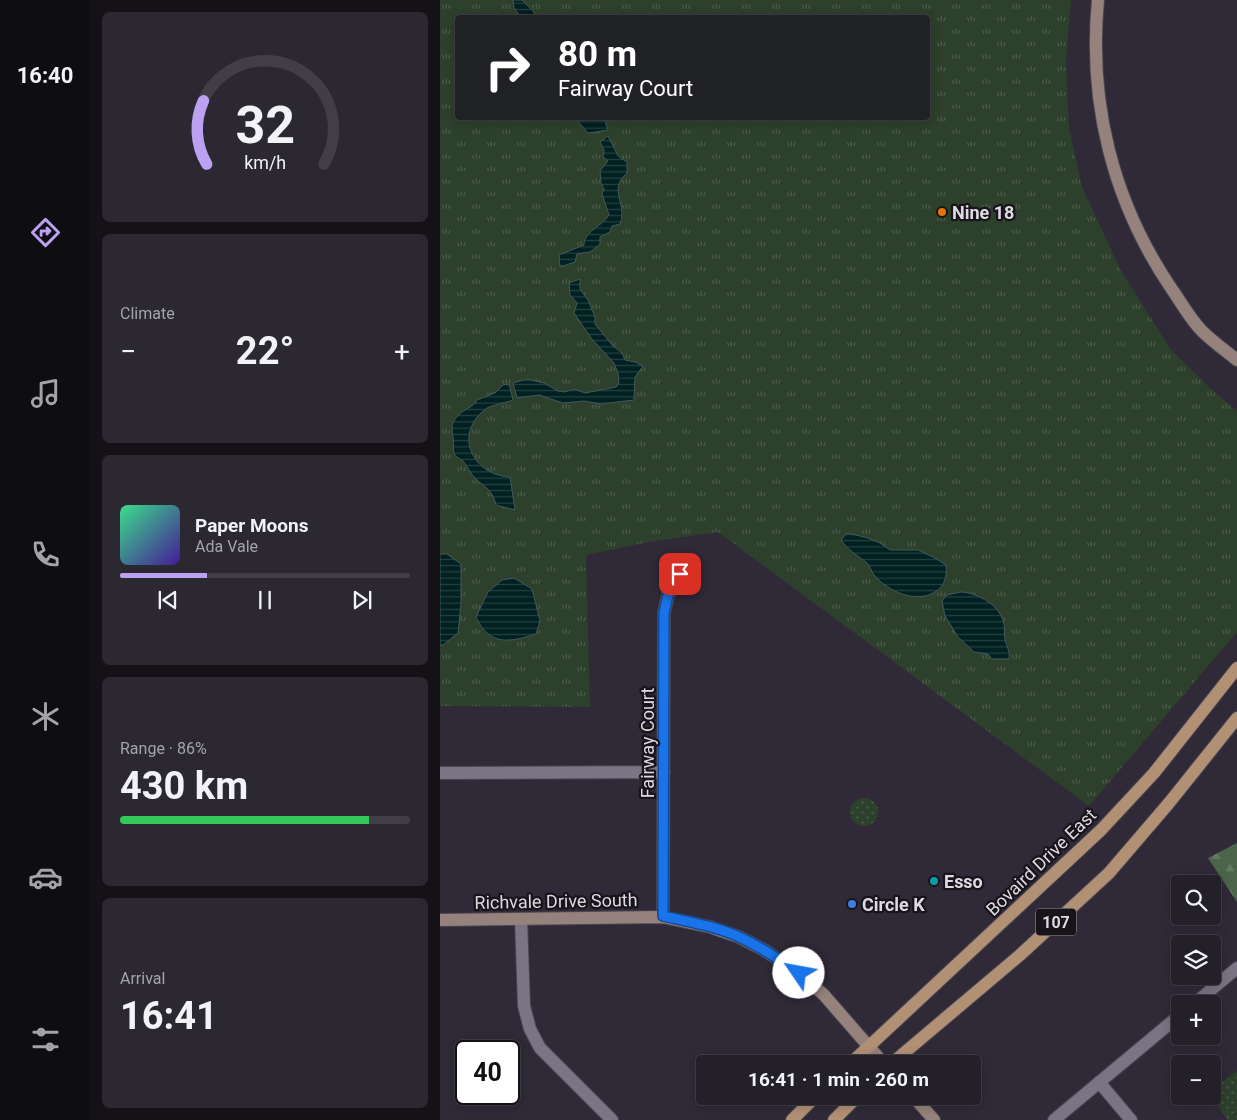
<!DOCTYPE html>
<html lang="en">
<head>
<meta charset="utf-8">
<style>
	body { margin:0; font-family:Roboto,sans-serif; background:#2c2832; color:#f1f3f6; height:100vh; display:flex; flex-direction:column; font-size:19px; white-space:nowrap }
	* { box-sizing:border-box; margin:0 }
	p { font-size:16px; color:#a3a3a8 }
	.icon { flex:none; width:28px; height:28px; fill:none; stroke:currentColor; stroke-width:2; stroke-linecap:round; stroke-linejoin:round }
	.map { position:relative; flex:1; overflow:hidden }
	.details { display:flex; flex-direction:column; gap:12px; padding:12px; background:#141217; width:350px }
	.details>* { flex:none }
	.guide { position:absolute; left:15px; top:15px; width:475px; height:105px; border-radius:5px; box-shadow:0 2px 12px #0003,0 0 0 1px #413e47; background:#202124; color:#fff; overflow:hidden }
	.buttons { position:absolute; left:731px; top:875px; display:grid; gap:10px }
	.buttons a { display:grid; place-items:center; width:50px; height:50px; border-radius:5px; background:#24202a; box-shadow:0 2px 12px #0003,0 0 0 1px #413e47; font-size:25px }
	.speed { position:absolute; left:15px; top:1040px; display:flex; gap:10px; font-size:25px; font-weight:700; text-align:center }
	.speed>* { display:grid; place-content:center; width:65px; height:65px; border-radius:50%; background:#24202a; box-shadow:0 2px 12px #0003,0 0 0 1px #413e47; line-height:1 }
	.speed .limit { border:2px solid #111; border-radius:8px; background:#fff; color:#111 }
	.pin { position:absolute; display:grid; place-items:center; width:42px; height:42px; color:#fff; margin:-21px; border-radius:10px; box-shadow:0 2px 8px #0006 }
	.me { position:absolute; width:55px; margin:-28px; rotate:303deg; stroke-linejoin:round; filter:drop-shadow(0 0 4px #0008) }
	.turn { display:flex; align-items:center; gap:18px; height:105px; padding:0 20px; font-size:22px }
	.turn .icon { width:65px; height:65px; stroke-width:2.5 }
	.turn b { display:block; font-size:35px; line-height:42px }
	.big { font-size:38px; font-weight:700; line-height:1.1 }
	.details .widget { flex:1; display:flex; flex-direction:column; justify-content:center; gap:8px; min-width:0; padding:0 18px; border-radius:8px; background:#2c2832 }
	.details .dial { align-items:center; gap:0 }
	.dial svg { height:130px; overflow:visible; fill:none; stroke:#413e47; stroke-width:7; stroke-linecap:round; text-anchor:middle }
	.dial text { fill:#f1f3f6; stroke:none }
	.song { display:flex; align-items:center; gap:15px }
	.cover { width:60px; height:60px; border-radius:8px; background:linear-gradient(135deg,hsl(150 70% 55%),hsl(260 70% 35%)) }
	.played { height:5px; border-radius:2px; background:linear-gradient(90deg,#bca0f2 30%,#413e47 30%) }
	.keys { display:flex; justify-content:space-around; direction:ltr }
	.heat { display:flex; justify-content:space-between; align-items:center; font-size:28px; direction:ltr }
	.charge { height:8px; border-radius:4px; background:linear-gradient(90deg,#34c759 86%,#413e47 0) }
	.trip { position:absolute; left:256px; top:1055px; width:285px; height:50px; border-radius:5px; background:#24202a; box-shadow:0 2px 12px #0003,0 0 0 1px #413e47; font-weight:700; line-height:50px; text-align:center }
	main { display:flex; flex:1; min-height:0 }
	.tab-bar { display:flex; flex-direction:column; width:90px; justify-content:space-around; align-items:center; background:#0e0d11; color:#a3a3a8 }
	.tab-bar .icon { width:35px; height:35px }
	.tab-bar .selected { color:#bca0f2 }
	.tab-bar b { font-size:22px; color:#f1f3f6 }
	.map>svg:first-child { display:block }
	.grass { fill:url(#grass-tufts); fill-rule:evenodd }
	.forest { fill:url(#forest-firs) }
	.park { fill:url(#park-dots) }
	.water { fill:url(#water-rules); stroke:#43585b }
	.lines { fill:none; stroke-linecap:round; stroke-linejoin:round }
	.street-casing { stroke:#4b4652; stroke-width:14 }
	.secondary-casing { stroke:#4b4652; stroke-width:14 }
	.primary-casing { stroke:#4b4652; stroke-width:14 }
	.street { stroke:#7b7484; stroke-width:12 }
	.secondary { stroke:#96827c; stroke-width:12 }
	.primary { stroke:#b29074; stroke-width:12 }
	.route-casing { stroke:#114b97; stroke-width:12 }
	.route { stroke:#1a73e8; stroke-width:9 }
	.food-dot { fill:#e8710a; stroke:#17141a; stroke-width:2 }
	.culture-dot { fill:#0f9aa8; stroke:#17141a; stroke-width:2 }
	.shop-dot { fill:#3f7fe0; stroke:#17141a; stroke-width:2 }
	.labels { text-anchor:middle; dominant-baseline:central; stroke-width:4.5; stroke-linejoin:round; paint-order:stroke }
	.shield { fill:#17141a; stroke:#a29fa7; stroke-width:1 }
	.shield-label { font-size:16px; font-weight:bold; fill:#dedae3 }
	.poi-label { font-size:18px; font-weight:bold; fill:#dedae3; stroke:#17141a; text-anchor:start }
	.street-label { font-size:18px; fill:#dedae3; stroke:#17141a }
</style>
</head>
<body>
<main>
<nav class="tab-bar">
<b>16:40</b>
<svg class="icon selected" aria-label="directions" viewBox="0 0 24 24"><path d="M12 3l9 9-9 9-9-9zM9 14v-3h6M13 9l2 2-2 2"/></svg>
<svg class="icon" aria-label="music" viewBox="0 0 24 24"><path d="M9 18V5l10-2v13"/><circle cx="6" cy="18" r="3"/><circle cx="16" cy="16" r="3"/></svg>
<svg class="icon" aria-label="phone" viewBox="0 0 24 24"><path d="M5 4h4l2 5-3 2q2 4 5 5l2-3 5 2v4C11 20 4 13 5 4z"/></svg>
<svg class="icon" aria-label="climate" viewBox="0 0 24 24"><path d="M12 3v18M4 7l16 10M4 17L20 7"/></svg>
<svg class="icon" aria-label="car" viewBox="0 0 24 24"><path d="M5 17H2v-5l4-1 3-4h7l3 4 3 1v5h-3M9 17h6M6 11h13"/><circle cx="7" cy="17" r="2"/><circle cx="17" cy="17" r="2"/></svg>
<svg class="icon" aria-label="filters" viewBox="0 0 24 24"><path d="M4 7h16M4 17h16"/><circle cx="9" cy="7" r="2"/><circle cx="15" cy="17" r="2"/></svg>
</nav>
<section class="details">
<div class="widget dial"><svg viewBox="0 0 100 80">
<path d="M14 69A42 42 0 1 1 86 69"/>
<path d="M14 69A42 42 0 0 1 12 30" stroke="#bca0f2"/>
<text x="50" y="56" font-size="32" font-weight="700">32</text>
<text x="50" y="72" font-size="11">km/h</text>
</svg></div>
<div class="widget"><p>Climate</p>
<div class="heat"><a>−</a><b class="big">22°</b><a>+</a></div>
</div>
<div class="widget">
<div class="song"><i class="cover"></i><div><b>Paper Moons</b><p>Ada Vale</p></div></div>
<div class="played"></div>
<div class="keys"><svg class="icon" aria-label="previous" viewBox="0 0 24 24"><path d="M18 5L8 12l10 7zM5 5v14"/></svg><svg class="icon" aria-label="pause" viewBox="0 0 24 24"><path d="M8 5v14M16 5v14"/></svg><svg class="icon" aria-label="next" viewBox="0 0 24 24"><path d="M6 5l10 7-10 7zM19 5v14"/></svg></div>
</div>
<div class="widget"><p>Range · 86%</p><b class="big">430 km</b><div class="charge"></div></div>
<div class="widget"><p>Arrival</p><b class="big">16:41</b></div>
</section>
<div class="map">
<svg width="797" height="1120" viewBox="0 0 797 1120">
	<defs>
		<pattern id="grass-tufts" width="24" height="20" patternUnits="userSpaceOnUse" patternTransform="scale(1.25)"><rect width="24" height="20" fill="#2d402c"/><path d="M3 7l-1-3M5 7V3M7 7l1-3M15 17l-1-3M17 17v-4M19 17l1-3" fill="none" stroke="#4b5b4a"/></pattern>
		<pattern id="forest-firs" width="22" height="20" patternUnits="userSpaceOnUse" patternTransform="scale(1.25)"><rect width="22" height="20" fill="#4b644a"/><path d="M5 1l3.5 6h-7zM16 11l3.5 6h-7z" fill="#647a64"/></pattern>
		<pattern id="park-dots" width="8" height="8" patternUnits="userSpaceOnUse" patternTransform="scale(1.25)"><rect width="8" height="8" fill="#2d402c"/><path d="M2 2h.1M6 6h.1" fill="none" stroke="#4b5b4a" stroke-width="1.8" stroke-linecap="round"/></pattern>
		<pattern id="water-rules" width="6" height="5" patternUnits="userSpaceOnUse" patternTransform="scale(1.25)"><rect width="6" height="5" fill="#002021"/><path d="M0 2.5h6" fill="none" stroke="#254041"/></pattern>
	</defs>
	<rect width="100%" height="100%" fill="#302a38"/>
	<path class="grass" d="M0,0h631l-5,61 3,67 13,59 38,82 51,81 39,38 27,23v221l-148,174 -371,-274 -70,10 -62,13 4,152 -150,-1zM18,18h470v100h-470z"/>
	<path class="forest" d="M797,843v59l-29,-44z"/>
	<path class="park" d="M410 812a14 14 0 1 1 28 0a14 14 0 1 1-28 0Z
		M797,1071v49h-9l-16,-24 1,-7z"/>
	<path class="water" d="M73,0h9l11,11 3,6h-15l-7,-9z
		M135,118h29l4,12 -20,3z
		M168,136l10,20 9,6v11c-20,17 1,30 -7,51l-8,2 -2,6 -10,5v7l-10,8 -13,2 -2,8 -15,5 -1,-12 25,-10c0,-13 17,-18 25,-30l-7,-21 2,-5 -3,-6 -1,-12 8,-10 -5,-4 1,-7 -4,-8z
		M140,279v10l8,11 7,17v7l18,22 9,7 3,7 10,2 8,4 -8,11 -1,23 -33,4 -17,-3 -21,2 -24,-8 -22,3 -4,-15 11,-3h6l14,3 14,8 6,1 10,-3 11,4 31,-6 3,-4 -1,-10 -4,-10 -23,-25 -17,-25 3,-10 -7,-8 -1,-12z
		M69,384l4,16c-5,2 -23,6 -26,8 -35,25 -15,67 23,69l5,33 -19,-5c-5,-20 -15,-18 -25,-32 -3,-4 -5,-9 -9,-13 -3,-2 -7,-3 -8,-7 -1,-5 0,-11 -1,-16 0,-4 -2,-11 0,-14 5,-13 20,-14 24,-23l18,-7 8,-8z
		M407,533l21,5 12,5 10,7h28l17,8 11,7c1,11 -1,21 -11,27 -19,12 -47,-1 -60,-16 -4,-4 -4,-9 -8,-13 -10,-8 -19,-13 -26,-23z
		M0,554h7l14,10v40l-3,29 -15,12h-3z
		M74,578l18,11 8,32 -4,13c-26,8 -46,13 -60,-17l12,-25 14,-12z
		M521,592c17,1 39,13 43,32 1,5 0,11 1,16 2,7 5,11 4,19h-17l-4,-5 -14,-2 -16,-15 -13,-21 -3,-15 5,-6z"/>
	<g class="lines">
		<g class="street-casing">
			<path id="street" d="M0,773l224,-1
				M223,917l1,-304 4,-18 12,-21
				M81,919l3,87 6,23 10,19 72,72
				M754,1004l43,-36
				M659,1082l32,38
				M614,1120l126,-105"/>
		</g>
		<g class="secondary-casing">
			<path id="secondary" d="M658,0c-10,103 15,202 73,288 10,14 19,31 31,43 11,11 24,20 35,29
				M0,920l223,-3 47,10 29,10 25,13 35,23 25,22 60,69
				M473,1096l21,24"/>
		</g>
		<g class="primary-casing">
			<path id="primary" d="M410,1064l251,-234 53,-57 83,-105
				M451,1064l129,-109 89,-82 60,-70 68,-85
				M352,1120l24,-24
				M394,1120l24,-24"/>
		</g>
		<use href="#street" class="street"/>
		<use href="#secondary" class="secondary"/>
		<use href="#primary" class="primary"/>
	</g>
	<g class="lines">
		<g class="route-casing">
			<path id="route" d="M240,574l-12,21 -4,18 -1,303c26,6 52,10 76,21 21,9 41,23 60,36"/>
		</g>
		<use href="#route" class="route"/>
	</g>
	<circle class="food-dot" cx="502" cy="212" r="5"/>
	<circle class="culture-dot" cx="494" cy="881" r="5"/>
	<circle class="shop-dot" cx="412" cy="904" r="5"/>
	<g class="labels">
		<rect class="shield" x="596" y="908.5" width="40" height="27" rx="4"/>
		<g class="shield-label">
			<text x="616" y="922">107</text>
		</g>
		<g class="poi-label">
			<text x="512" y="212">Nine 18</text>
			<text x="504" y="881">Esso</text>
			<text x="422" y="904">Circle K</text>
		</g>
		<g class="street-label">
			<text transform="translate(207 743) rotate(-90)">Fairway Court</text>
			<text transform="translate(601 862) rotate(-44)">Bovaird Drive East</text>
			<text transform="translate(116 901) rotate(-1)">Richvale Drive South</text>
		</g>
	</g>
</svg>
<div class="buttons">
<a><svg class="icon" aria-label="search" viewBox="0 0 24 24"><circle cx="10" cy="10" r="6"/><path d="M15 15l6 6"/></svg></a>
<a><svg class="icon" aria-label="layers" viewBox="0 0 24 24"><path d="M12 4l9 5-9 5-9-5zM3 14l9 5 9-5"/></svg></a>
<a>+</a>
<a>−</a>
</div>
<div class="speed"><div class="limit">40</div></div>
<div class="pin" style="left:240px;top:574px;background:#d93025"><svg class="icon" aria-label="arrive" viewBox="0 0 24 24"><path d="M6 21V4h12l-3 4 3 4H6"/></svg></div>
<svg class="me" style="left:359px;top:973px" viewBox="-20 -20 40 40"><circle r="19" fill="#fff"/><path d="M0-13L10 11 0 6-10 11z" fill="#1a73e8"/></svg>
<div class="trip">16:41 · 1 min · 260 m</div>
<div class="guide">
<div class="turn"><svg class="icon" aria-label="right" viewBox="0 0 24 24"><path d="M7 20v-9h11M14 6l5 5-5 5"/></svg><div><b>80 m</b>Fairway Court</div></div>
</div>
</div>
</main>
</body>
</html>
